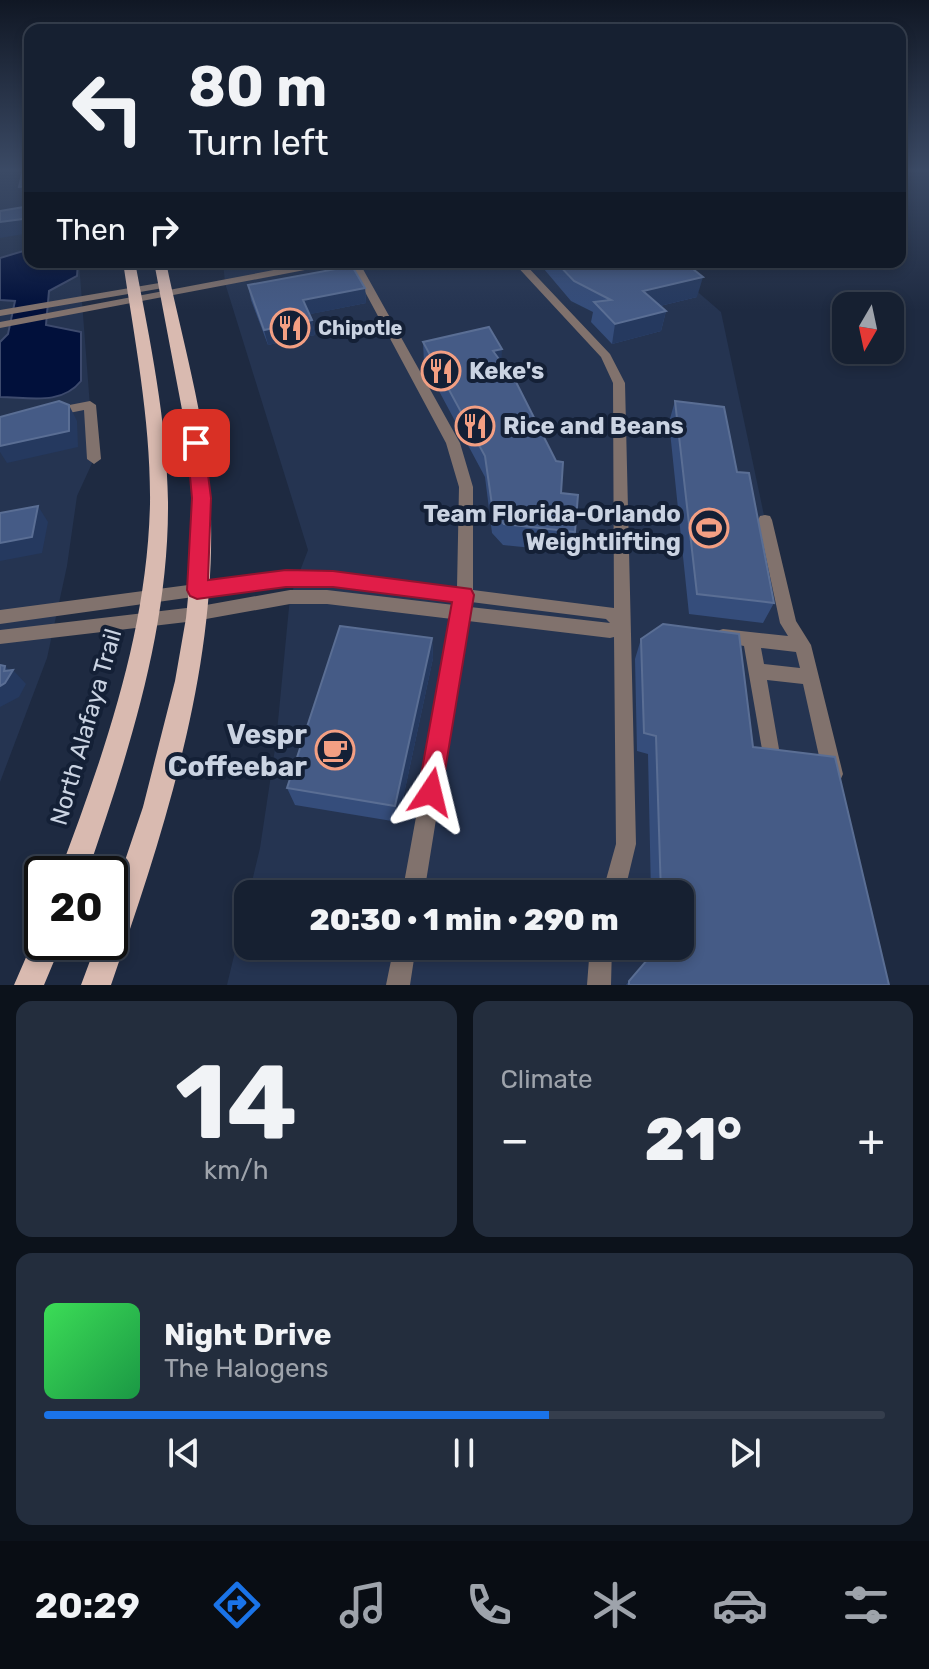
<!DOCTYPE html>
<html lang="en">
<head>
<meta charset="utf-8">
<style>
	body { margin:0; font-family:Rubik,sans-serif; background:#232d3d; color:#f1f3f6; height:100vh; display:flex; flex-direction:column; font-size:30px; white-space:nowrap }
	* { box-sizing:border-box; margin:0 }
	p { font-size:26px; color:#9ea3ab }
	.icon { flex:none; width:44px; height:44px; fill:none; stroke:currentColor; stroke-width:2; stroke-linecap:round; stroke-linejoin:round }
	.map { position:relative; height:985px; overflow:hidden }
	.drawer { display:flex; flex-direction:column; gap:16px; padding:16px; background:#0c121b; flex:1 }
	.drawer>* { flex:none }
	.banner { position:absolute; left:24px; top:24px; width:882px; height:244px; border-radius:16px; box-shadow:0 4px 12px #0003,0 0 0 2px #353e4d; background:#162031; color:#f1f3f6; overflow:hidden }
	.needle { width:52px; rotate:189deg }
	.tools { position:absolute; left:832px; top:292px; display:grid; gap:16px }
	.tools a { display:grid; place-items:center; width:72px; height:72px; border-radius:16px; background:#162031; box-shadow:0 4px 12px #0003,0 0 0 2px #353e4d; font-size:40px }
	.speed { position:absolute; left:24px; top:856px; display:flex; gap:16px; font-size:40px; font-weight:700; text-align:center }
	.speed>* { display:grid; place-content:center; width:104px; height:104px; border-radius:50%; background:#162031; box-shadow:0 4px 12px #0003,0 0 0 2px #353e4d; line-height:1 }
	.speed .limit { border:4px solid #111; border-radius:12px; background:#fff; color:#111 }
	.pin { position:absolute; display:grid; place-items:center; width:68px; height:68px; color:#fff; margin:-34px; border-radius:16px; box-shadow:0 4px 12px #0006 }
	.me { position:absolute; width:88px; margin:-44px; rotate:10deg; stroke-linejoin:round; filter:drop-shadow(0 0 6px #0008) }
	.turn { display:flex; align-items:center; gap:28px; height:168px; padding:0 32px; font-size:36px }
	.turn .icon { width:104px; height:104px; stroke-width:2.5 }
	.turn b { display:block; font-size:56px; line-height:68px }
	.then { display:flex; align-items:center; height:76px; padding:0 32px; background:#0003; gap:16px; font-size:30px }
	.big { font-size:60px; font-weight:800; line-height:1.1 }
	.drawer .widget { flex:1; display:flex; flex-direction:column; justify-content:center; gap:12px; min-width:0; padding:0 28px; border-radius:16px; background:#232d3d }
	.drawer .dial { align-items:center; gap:0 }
	.dial b { font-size:104px; line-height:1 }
	.song { display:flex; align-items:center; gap:24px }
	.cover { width:96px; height:96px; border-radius:12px; background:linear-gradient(135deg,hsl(130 70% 55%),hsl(140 70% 35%)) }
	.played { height:8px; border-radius:4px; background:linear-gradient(90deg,#1a73e8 60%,#353e4d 60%) }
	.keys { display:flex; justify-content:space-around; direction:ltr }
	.heat { display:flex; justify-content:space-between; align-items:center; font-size:44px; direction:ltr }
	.drawer .tiles { flex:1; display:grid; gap:16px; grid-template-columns:1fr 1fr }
	.widget:last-child { grid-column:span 2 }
	.trip { position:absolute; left:234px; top:880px; width:460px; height:80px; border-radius:16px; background:#162031; box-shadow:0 4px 12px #0003,0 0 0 2px #353e4d; font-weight:800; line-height:80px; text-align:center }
	.tabs { display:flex; height:128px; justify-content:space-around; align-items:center; background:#090d14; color:#9ea3ab }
	.tabs .icon { width:56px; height:56px }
	.tabs .active { color:#1a73e8 }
	.tabs b { font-size:36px; color:#f1f3f6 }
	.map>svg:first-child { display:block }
	.built { fill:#253451 }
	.water { fill:#01103b; stroke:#3d4a6d; stroke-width:2 }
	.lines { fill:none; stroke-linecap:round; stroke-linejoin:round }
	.minor { fill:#81726d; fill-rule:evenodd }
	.major { fill:#d9bab0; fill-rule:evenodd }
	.wall { fill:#354d7b }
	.shaded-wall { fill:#25395f }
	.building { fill:#455b86; stroke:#5a6e94; stroke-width:2 }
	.route { fill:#e11d48; stroke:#92132f; stroke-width:2 }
	.labels { text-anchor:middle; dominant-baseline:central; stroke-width:8; stroke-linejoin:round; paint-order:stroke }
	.far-poi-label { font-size:20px; font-weight:bold; fill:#cad3e2; stroke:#142036; text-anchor:start }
	.poi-label { font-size:24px; font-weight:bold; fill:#cad3e2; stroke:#142036; text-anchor:start }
	.street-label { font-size:24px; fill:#cad3e2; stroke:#142036 }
	.near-poi-label { font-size:28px; font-weight:bold; fill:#cad3e2; stroke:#142036; text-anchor:end }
</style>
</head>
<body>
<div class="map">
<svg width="929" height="985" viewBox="0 0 929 985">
	<rect width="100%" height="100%" fill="#1e2a41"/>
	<path class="built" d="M0,172h30v90h49l15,197 -17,37 -10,70 -20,92 -47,124z
		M223,262h440l58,50 44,208 38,125 77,340h-653l21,-88v49h432v-52h-431l11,-46 16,-106 14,-145 18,-47 -83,-267z"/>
	<path class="water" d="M30,249v13h48l-1,14 -28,15 -3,34 35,7v49c-20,25 -53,16 -81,16v-55l8,-8 7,-33 -15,-1v-42z"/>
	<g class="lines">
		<path class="minor" d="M316,262h20l-5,3 -331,63v-6z
			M349,262h10l101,181 13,44v103l141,18 -1,-225 -12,-26 -88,-95h10l87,92 15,29 11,461 -12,50h-22l14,-50 -2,-207 -4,1 -142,-17 -44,273h-22l50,-275 -125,-15h-37l-95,17 -195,23v-14l195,-23 95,-17h37l127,15 1,-4 -122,-16 -47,-1 -286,40v-14l286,-38 47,1 124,15 2,-101 -13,-44zM471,602l135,17 4,4 -140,-16z
			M165,282l4,1v4l-169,29v-6z
			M90,401l6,4 5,54 -7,5 -7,-5 -3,-49 -30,6 -6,-4 6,-4z
			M765,515l5,1 2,4 24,101 15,24 32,129 -3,7 -7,3 -7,-3 -3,-7 -20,-90 -36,-4 12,69 -2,6 -7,3 -7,-3 -19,-109 -27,-5 -2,-5 2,-5 6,-2 65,7 -8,-13 -22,-103 2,-4zM761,648l35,4 4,16 -36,-4z
			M394,946h22l-6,39h-24z
			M590,946h22l-1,39h-24z"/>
		<path class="major" d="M123,262h12c15,79 32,159 33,240 1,129 -40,252 -81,372h-28c45,-120 88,-241 91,-370 1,-81 -15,-162 -27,-242z
			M154,262h12c16,77 39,154 44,232 10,169 -45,334 -99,491h-30l16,-43h13v-37l33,-98 32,-126 11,-63 6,-62v-61l-5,-59z
			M42,930v12h20l-18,43h-30l23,-53z"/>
	</g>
	<path class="wall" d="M538,262h146l13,35 -37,9 6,5 -5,20 -49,13 -21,-22 2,-10 -22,-11z
		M248,285l117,3 1,15 -56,11 2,6 3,15 -47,10 -17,-45z
		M423,342l79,21 59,130 14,39 -4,20 -68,-7 -11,-12 -7,-56 -61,-114z
		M675,401l62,71 37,131 -11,20 -74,-9 -20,-192z
		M432,638l1,20 -35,164 -103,-17 -8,-17z
		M641,639l112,108 136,238h-263l26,-31v-8h28v-52h-29l-3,-140 -11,-3 -2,-92z"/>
	<path class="shaded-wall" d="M30,186v5l-9,1 -2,-5z
		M30,218v15l-30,5v-16z
		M703,277l-6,20 -58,14 4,-20z
		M365,288l1,15 -60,12 -3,-15z
		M666,311l-5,20 -49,13 3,-20z
		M312,320l3,15 -47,10 -4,-15z
		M502,349l-1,20 -8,-18z
		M69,405l8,16 1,26 -71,16 -7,-11v-6z
		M38,506l10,16 -6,31 -42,8v-18z
		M432,638l1,20 -35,164 -3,-16z
		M5,666l6,6 2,-2 13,14 -7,13 -19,10v-21z"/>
	<path class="building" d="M30,173v13l-11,1 3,-13z
		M30,206v12l-30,4v-11z
		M556,262h128l19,15 -60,14 23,20 -51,13 -21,-22 17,-2 -37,-19z
		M352,266l13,22 -62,12 9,20 -48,10 -16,-45z
		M489,327l13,22 -9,2 23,31 40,79 7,1 -2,31 17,2 -3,37 -71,-8 -11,-12 -8,-56 -62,-114z
		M59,401l10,4v26l-69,15v-29z
		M675,401l49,6 13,65 12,1 25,130 -77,-9z
		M38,506l-6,31 -32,6v-30z
		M663,624l76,10 14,113 82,10 54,228h-260v-4l30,-35h21v-52h-19l-5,-158 -12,-3 -3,-94z
		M340,626l92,12 -37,168 -108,-18z
		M0,665l5,1 -1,5 9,-1 -8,13 -5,3z"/>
	<linearGradient id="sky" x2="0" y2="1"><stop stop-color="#101724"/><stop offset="0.55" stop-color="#3b4a65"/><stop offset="1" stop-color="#3b4a65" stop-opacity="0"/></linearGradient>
	<rect width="929" height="310" fill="url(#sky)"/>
	<path class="route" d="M196,437l8,6 7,55 -3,82 78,-10 47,1 138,18 3,6 -34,206 -9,3 -9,-3 -4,-9 34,-190 -119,-15h-47l-89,12 -7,-3 -3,-6 5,-92 -5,-55z"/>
	<defs>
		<g id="restaurant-ring" transform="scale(2)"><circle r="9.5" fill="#142036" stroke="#f39f83" stroke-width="1.5"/><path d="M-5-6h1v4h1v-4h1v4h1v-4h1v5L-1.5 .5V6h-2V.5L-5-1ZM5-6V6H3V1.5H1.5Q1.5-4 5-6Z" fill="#f39f83"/></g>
		<g id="stadium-ring" transform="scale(2)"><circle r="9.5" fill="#142036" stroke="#f39f83" stroke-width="1.5"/><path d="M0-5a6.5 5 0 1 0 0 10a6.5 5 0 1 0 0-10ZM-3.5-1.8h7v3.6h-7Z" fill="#f39f83"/></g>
		<g id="cafe-ring" transform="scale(2)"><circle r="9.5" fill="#142036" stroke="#f39f83" stroke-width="1.5"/><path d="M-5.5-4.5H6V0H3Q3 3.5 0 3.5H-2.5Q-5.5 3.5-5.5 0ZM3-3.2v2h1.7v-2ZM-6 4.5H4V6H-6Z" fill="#f39f83"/></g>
	</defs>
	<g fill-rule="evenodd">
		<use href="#restaurant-ring" x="290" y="328"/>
		<use href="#restaurant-ring" x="441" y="371"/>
		<use href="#restaurant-ring" x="475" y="426"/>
		<use href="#stadium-ring" x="709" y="528"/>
		<use href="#cafe-ring" x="335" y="750"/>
	</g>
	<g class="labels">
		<g class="far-poi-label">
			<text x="318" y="328">Chipotle</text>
		</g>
		<g class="poi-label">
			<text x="469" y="371">Keke's</text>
			<text x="503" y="426">Rice and Beans</text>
			<text x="681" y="514" text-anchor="end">Team Florida-Orlando<tspan x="681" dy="28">Weightlifting</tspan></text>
		</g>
		<g class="street-label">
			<text transform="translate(86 727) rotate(-74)">North Alafaya Trail</text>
		</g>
		<g class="near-poi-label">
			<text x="307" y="734">Vespr<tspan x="307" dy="32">Coffeebar</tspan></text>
		</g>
	</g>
</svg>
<div class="tools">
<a><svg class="needle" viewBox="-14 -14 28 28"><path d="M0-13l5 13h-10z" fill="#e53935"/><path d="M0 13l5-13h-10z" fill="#9ea3ab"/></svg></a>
</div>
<div class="speed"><div class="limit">20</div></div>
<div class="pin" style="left:196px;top:443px;background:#d93025"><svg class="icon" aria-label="arrive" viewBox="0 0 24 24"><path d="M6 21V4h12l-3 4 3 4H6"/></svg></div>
<svg class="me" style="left:431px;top:792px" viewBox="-20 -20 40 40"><path d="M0-17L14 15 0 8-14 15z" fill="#e11d48" stroke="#fff" stroke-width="4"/></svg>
<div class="trip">20:30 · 1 min · 290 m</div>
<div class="banner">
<div class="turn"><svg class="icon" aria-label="left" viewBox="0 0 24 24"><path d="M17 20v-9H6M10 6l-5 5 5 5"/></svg><div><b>80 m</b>Turn left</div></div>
<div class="then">Then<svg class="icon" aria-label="right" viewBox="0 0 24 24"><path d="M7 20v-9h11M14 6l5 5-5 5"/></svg></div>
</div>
</div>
<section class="drawer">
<div class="tiles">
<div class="widget dial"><b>14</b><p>km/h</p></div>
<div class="widget"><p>Climate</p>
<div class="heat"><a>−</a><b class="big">21°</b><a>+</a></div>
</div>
<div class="widget">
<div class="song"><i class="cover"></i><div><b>Night Drive</b><p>The Halogens</p></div></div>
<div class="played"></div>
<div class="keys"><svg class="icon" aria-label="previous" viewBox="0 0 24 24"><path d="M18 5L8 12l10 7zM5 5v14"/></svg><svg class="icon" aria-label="pause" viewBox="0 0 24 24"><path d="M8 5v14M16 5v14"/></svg><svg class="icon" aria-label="next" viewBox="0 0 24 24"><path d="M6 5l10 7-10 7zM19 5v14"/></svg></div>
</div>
</div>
</section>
<nav class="tabs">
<b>20:29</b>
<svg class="icon active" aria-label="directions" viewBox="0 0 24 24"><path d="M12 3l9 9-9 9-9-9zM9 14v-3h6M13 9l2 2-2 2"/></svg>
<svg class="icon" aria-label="music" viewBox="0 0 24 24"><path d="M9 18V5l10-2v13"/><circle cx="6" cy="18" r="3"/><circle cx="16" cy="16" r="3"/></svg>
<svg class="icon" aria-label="phone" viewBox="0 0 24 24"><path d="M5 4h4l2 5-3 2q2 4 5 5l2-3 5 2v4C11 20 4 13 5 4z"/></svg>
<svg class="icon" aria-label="climate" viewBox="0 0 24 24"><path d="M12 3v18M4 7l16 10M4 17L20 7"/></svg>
<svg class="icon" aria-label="car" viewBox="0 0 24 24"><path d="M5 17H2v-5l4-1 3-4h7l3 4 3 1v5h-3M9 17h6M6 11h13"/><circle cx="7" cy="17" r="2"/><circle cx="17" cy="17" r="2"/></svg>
<svg class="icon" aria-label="filters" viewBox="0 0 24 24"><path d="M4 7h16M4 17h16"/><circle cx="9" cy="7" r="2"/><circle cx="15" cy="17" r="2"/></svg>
</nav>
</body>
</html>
